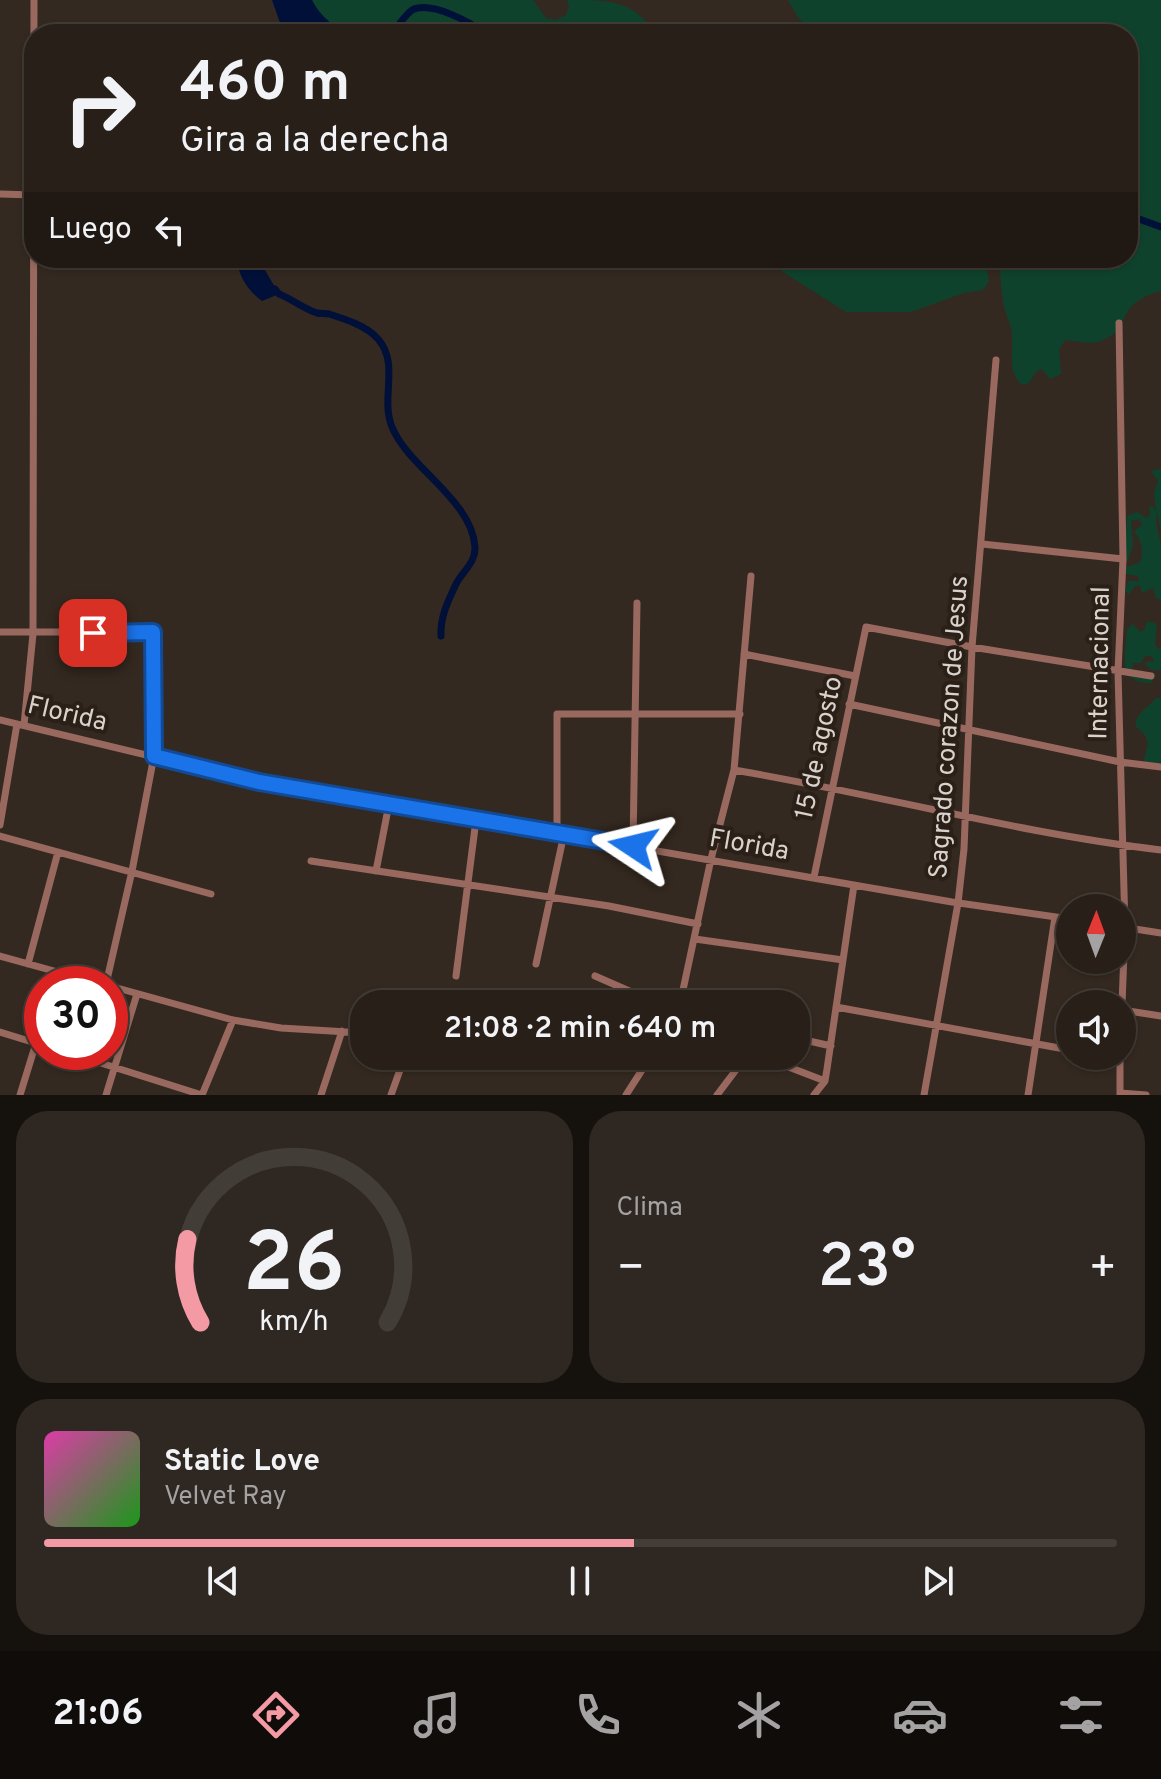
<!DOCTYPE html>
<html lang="es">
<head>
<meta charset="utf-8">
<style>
	body { margin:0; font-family:Overpass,sans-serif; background:#2f2721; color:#f1f3f6; height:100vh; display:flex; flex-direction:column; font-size:30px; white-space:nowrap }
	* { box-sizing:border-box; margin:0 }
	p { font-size:26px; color:#a4a2a2 }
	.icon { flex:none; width:44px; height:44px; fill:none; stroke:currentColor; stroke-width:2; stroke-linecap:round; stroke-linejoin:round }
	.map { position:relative; height:1095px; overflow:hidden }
	.panel { display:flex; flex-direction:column; gap:16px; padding:16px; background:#15110d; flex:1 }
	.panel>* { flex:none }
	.guide { position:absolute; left:24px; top:24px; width:1114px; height:244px; border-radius:32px; box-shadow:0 2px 6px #0004,0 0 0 2px #433d37; background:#271f18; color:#f1f3f6; overflow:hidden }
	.needle { width:52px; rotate:1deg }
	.controls { position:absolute; left:1056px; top:894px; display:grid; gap:16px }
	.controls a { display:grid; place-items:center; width:80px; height:80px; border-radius:50%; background:#271f18; box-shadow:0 2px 6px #0004,0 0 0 2px #433d37; font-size:40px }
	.speed { position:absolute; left:24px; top:966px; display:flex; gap:16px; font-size:40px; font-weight:700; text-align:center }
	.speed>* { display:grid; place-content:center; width:104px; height:104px; border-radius:50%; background:#271f18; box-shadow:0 2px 6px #0004,0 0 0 2px #433d37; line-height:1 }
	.speed .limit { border:12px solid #d22; background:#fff; color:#111 }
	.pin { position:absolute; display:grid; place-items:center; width:68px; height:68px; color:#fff; margin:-34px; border-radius:16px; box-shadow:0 4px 12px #0006 }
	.me { position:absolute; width:88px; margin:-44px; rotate:280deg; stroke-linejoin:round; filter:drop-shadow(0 0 6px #0008) }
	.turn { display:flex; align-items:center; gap:28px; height:168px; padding:0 24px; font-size:36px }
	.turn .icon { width:104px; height:104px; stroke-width:2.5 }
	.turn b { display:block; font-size:56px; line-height:68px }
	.then { display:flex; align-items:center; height:76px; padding:0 24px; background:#0003; gap:16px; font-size:30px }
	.big { font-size:60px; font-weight:600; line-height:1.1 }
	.panel .card { flex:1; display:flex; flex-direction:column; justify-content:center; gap:12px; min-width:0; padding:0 28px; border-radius:32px; background:#2f2721 }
	.panel .dial { align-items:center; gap:0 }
	.dial svg { height:208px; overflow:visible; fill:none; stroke:#433d37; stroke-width:7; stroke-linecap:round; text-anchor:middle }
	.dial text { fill:#f1f3f6; stroke:none }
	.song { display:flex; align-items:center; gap:24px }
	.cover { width:96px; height:96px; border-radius:12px; background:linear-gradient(135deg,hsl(320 70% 55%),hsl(120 70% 35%)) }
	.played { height:8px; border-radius:4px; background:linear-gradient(90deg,#f49aa4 55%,#433d37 55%) }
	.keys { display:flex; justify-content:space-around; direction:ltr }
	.heat { display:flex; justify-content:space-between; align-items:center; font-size:44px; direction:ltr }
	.panel .tiles { flex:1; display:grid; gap:16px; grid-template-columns:1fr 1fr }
	.card:last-child { grid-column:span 2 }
	.trip { position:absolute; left:350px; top:990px; width:460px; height:80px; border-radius:32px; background:#271f18; box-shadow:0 2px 6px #0004,0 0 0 2px #433d37; font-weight:600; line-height:80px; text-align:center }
	.dock { display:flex; height:128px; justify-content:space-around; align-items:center; background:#100c0a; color:#a4a2a2 }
	.dock .icon { width:56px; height:56px }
	.dock .on { color:#f49aa4 }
	.dock b { font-size:36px; color:#f1f3f6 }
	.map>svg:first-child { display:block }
	.green { fill:#0f422d }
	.water { fill:#001038 }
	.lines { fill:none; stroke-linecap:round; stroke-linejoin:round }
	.canal { stroke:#001038; stroke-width:7 }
	.minor { stroke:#99695f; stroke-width:7 }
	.route-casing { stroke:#114b97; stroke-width:20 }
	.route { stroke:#1a73e8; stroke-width:14 }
	.labels { text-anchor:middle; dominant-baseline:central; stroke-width:8; stroke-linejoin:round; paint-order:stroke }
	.street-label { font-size:26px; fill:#d9d2cc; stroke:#2a2017 }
</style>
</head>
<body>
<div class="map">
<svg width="1161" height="1095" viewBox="0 0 1161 1095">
	<rect width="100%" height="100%" fill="#342920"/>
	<path class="green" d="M301,0h232l13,18 10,2 10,-5 3,-9 -2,-6c45,0 65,0 89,34h-336z
		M788,0h373v291c-11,3 -27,9 -33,20 -8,14 -11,26 -31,31 -9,2 -22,-1 -32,-2l-6,10 2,24 -11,5 -8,-10 -5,2 -9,13h-7c-15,-14 -6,-37 -10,-56 -1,-6 -5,-12 -6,-18 -4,-17 -5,-35 -5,-52h128v-224h-305l-24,-15z
		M761,258h224l4,23 -6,9 -19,3 -53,19h-65z
		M1161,469v61l-4,-18 -1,11 5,21v56l-5,-2 -3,-10 -11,5 -2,-8 -5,1 -6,8 -4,-3 3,-10h11l-1,-5 -13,-2 1,-7 13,-4c6,-8 2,-25 -5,-32l8,-6 -3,-6 -8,2 2,24 -5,15 -4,2 3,-46 10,-4 10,6 3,-4 -1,-7 3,-1 4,5 -2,-18 4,-13 -6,-7 1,-3z
		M1147,621l10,3 -2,20 3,5 3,-1v22h-9l-6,-5v-3l8,-1 -2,-5h-7l-4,7h-8l-1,8 12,3 11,-1 -3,10c-37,0 -26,-28 -25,-54l6,-5 7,8 5,-3z
		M1156,698h5v63l-6,6 -11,-2c0,-17 12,-24 -8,-38 -2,-13 12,-19 20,-29z"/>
	<path class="water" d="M272,0h40c10,19 23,28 43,34h-71z
		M237,258h21l21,36 -17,7c-14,-10 -24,-25 -25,-43z"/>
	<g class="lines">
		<path class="canal" d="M391,34c7,-7 13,-18 21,-24 19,-10 59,13 75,24
			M1128,215l33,12
			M275,289l4,5c13,5 25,15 38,19 4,1 8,0 12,1 16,5 38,12 49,25 22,25 2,59 14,88 16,40 80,73 83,120 1,15 -12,24 -19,37 -8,17 -16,33 -15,52"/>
		<path class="minor" d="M0,194l34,1
			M1119,323l4,236 -5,113 7,255 -3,77
			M982,544l141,15
			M0,632h153l1,124 -22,115 -26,113
			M744,654l111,22
			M849,704l271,58 41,5
			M0,720l259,62 693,120 118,17
			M24,725l9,-91 1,-634
			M734,770c143,24 283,63 427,80
			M0,825l17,-101
			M557,833v-119h183
			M0,836l211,58
			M633,846l4,-243
			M311,861l298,45 89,18
			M376,871l13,-67
			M814,877l52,-250 106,20 179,29
			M1122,927l39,6
			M695,939l148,21
			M0,956l101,28
			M28,964l30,-112
			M536,964l28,-130
			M456,976l20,-156
			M595,976l64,28
			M110,986l123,34 48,8 83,5
			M680,1004l31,-145 23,-89 17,-194
			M836,1007l234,43
			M1122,1010l39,6
			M0,1032l42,13
			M796,1038l35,8
			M66,1052l136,43
			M760,1056l65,25
			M1105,1056l15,3
			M1120,1056v39
			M1120,1093l26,2
			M20,1095l16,-52
			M106,1095l31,-101
			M202,1095l31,-75
			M321,1095l21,-64
			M391,1095l14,-39
			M626,1095l25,-39
			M717,1095l28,-37 6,-2
			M814,1095l11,-14 2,-12 27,-184
			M924,1095l34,-192 6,-54 8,-202 24,-287
			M1028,1095l27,-178"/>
	</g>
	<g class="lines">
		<g class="route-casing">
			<path id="route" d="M93,633l60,-1 1,124 105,26 374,64"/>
		</g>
		<use href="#route" class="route"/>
	</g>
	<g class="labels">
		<g class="street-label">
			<text transform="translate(1101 663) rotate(-89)">Internacional</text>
			<text transform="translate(67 715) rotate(13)">Florida</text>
			<text transform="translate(950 727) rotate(-86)">Sagrado corazon de Jesus</text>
			<text transform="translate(820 748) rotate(-78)">15 de agosto</text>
			<text transform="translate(749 846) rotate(10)">Florida</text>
		</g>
	</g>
</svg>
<div class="controls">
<a><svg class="needle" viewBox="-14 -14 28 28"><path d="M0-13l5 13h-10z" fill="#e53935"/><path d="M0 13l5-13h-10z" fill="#a4a2a2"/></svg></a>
<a><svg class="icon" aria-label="sound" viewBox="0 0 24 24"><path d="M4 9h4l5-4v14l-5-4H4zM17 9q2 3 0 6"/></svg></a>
</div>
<div class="speed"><div class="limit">30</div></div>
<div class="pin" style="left:93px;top:633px;background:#d93025"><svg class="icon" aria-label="arrive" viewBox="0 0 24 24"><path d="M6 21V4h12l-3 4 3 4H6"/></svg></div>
<svg class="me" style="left:633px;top:846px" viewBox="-20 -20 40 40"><path d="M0-17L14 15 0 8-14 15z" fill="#1a73e8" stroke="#fff" stroke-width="4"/></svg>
<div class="trip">21:08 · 2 min · 640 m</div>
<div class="guide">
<div class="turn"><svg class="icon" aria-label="right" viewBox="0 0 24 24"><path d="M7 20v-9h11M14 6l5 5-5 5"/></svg><div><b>460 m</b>Gira a la derecha</div></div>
<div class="then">Luego<svg class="icon" aria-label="left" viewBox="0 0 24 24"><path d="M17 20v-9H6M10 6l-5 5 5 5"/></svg></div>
</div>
</div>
<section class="panel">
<div class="tiles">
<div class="card dial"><svg viewBox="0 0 100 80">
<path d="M14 69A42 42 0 1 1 86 69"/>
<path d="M14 69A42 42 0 0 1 9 37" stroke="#f49aa4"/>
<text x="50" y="56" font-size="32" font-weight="700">26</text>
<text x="50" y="72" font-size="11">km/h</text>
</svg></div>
<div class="card"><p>Clima</p>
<div class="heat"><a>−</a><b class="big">23°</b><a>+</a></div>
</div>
<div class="card">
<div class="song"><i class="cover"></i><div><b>Static Love</b><p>Velvet Ray</p></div></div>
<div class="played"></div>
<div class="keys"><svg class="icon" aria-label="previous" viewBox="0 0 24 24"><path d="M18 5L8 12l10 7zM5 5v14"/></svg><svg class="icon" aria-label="pause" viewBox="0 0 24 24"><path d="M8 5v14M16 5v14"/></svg><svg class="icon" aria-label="next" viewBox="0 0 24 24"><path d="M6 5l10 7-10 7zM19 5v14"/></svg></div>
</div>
</div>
</section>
<nav class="dock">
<b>21:06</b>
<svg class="icon on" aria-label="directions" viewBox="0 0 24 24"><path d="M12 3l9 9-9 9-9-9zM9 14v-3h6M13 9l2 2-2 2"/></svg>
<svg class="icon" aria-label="music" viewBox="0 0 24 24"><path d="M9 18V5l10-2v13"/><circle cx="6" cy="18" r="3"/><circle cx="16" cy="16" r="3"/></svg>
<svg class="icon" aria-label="phone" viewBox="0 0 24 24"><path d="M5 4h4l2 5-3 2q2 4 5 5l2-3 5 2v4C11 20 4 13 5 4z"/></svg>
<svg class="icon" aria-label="climate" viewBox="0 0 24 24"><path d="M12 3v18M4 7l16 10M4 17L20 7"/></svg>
<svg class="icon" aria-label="car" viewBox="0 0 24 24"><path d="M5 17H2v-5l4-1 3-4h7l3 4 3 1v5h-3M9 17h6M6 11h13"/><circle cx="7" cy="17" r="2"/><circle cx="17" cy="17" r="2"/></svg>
<svg class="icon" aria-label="filters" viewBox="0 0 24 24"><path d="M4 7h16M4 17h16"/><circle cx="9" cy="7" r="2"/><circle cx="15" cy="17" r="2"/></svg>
</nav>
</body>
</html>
